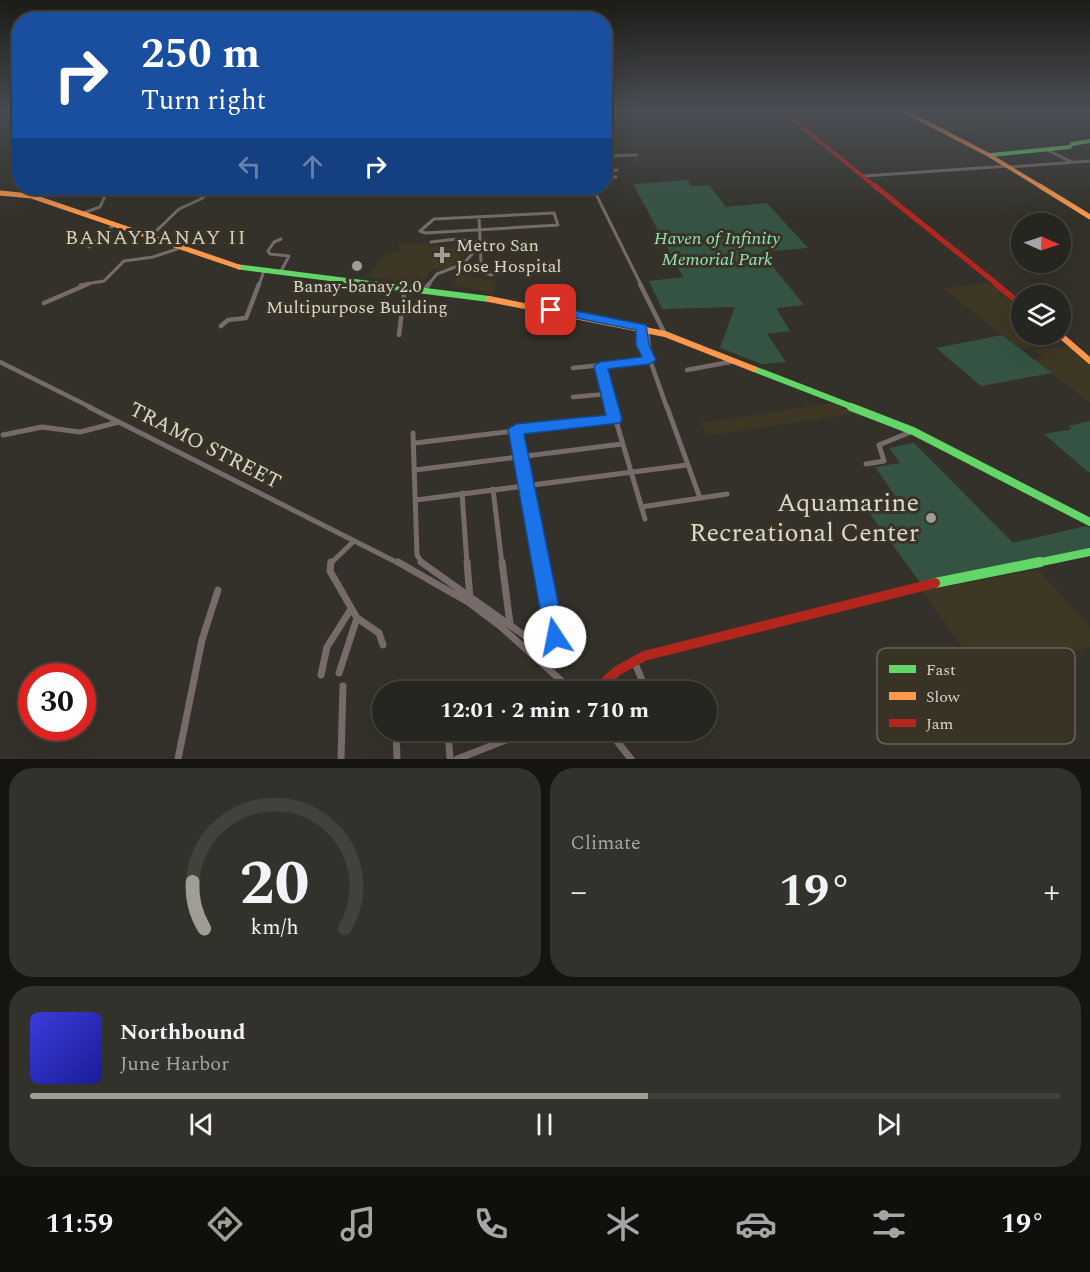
<!DOCTYPE html>
<html lang="en">
<head>
<meta charset="utf-8">
<style>
	body { margin:0; font-family:Spectral,serif; background:#32312c; color:#f1f3f6; height:100vh; display:flex; flex-direction:column; font-size:22px; white-space:nowrap }
	* { box-sizing:border-box; margin:0 }
	p { font-size:20px; color:#a4a5a4 }
	.icon { flex:none; width:33px; height:33px; fill:none; stroke:currentColor; stroke-width:2; stroke-linecap:round; stroke-linejoin:round }
	.map { position:relative; height:759px; overflow:hidden }
	.drawer { display:flex; flex-direction:column; gap:9px; padding:9px; background:#151411; flex:1 }
	.drawer>* { flex:none }
	.banner { position:absolute; left:12px; top:12px; width:600px; height:183px; border-radius:24px; box-shadow:0 6px 24px #0002,0 0 0 2px #42423d; background:#1a4fa0; color:#fff; overflow:hidden }
	.needle { width:39px; rotate:93deg }
	.fabs { position:absolute; left:1011px; top:213px; display:grid; gap:12px }
	.fabs a { display:grid; place-items:center; width:60px; height:60px; border-radius:50%; background:#26251f; box-shadow:0 6px 24px #0002,0 0 0 2px #42423d; font-size:30px }
	.speed { position:absolute; left:18px; top:663px; display:flex; gap:12px; font-size:30px; font-weight:700; text-align:center }
	.speed>* { display:grid; place-content:center; width:78px; height:78px; border-radius:50%; background:#26251f; box-shadow:0 6px 24px #0002,0 0 0 2px #42423d; line-height:1 }
	.speed .limit { border:9px solid #d22; background:#fff; color:#111 }
	.pin { position:absolute; display:grid; place-items:center; width:51px; height:51px; color:#fff; margin:-26px; border-radius:12px; box-shadow:0 3px 9px #0006 }
	.me { position:absolute; width:66px; margin:-33px; rotate:349deg; stroke-linejoin:round; filter:drop-shadow(0 0 4px #0008) }
	.turn { display:flex; align-items:center; gap:21px; height:126px; padding:0 30px; font-size:27px }
	.turn .icon { width:78px; height:78px; stroke-width:2.5 }
	.turn b { display:block; font-size:42px; line-height:51px }
	.lanes { display:flex; align-items:center; height:57px; padding:0 30px; background:#0003; justify-content:center; gap:30px; direction:ltr }
	.lanes .off { opacity:.35 }
	.big { font-size:45px; font-weight:700; line-height:1.1 }
	.drawer .tile { flex:1; display:flex; flex-direction:column; justify-content:center; gap:9px; min-width:0; padding:0 21px; border-radius:24px; background:#32312c }
	.drawer .dial { align-items:center; gap:0 }
	.dial svg { height:156px; overflow:visible; fill:none; stroke:#42423d; stroke-width:7; stroke-linecap:round; text-anchor:middle }
	.dial text { fill:#f1f3f6; stroke:none }
	.song { display:flex; align-items:center; gap:18px }
	.cover { width:72px; height:72px; border-radius:9px; background:linear-gradient(135deg,hsl(240 70% 55%),hsl(240 70% 35%)) }
	.played { height:6px; border-radius:3px; background:linear-gradient(90deg,#a09d94 60%,#42423d 60%) }
	.keys { display:flex; justify-content:space-around; direction:ltr }
	.heat { display:flex; justify-content:space-between; align-items:center; font-size:33px; direction:ltr }
	.drawer .tiles { flex:1; display:grid; gap:9px; grid-template-columns:1fr 1fr }
	.tile:last-child { grid-column:span 2 }
	.trip { position:absolute; left:372px; top:681px; width:345px; height:60px; border-radius:30px; background:#26251f; box-shadow:0 6px 24px #0002,0 0 0 2px #42423d; font-weight:700; line-height:60px; text-align:center }
	.tab-bar { display:flex; height:96px; justify-content:space-around; align-items:center; background:#0f0f0c; color:#a4a5a4 }
	.tab-bar .icon { width:42px; height:42px }
	.tab-bar .current { color:#a09d94 }
	.tab-bar b { font-size:27px; color:#f1f3f6 }
	.map>svg:first-child { display:block }
	.built { fill:#3e3723 }
	.green { fill:#355343 }
	.lines { fill:none; stroke-linecap:round; stroke-linejoin:round }
	.street-far3 { stroke:#776a6a; stroke-width:3 }
	.street-far2 { stroke:#776a6a; stroke-width:4.5 }
	.street-far1 { stroke:#776a6a; stroke-width:5 }
	.street { stroke:#776a6a; stroke-width:7 }
	.fast-far4 { stroke:#63d668; stroke-width:4 }
	.fast-far3 { stroke:#63d668; stroke-width:5 }
	.fast-far2 { stroke:#63d668; stroke-width:6 }
	.fast-far1 { stroke:#63d668; stroke-width:8 }
	.fast { stroke:#63d668; stroke-width:10 }
	.slow-far2 { stroke:#ff974d; stroke-width:4 }
	.slow-far1 { stroke:#ff974d; stroke-width:5 }
	.slow { stroke:#ff974d; stroke-width:6 }
	.jam-far3 { stroke:#b3261e; stroke-width:4 }
	.jam-far2 { stroke:#b3261e; stroke-width:5 }
	.jam-far1 { stroke:#b3261e; stroke-width:6 }
	.jam { stroke:#b3261e; stroke-width:10 }
	.route { fill:#1a73e8; stroke:#114b97; stroke-width:1.5 }
	.poi-dot { fill:#a09d94; stroke:#383324; stroke-width:2 }
	.labels { text-anchor:middle; dominant-baseline:central; stroke-width:6; stroke-linejoin:round; paint-order:stroke }
	.far-park-label { font-size:18px; font-style:italic; fill:#90e6bc; stroke:#383324 }
	.far-poi-label { font-size:18px; fill:#dad7ce; stroke:#383324; text-anchor:start }
	.far-quarter-label { font-size:20px; letter-spacing:1.5px; fill:#d6cfbd; stroke:#383324 }
	.street-label { font-size:21px; fill:#dad7ce; stroke:#383324 }
	.near-poi-label { font-size:26px; fill:#dad7ce; stroke:#383324; text-anchor:end }
	.key { fill:#383324; stroke:#696457; stroke-width:1.5 }
	.key-label { font-size:16px; fill:#dad7ce }
</style>
</head>
<body>
<div class="map">
<svg width="1090" height="759" viewBox="0 0 1090 759">
	<rect width="100%" height="100%" fill="#333129"/>
	<path class="built" d="M943,110h49l13,5 -19,2 15,8 -53,7 -10,-5 20,-4z
		M398,242l71,7 -17,20h-20l-10,14 -55,-6 20,-25 13,1z
		M459,275l37,6 -2,12 -44,-8z
		M989,283l32,26 1,25 32,1 10,7 -44,7 -77,-61z
		M1068,345l22,20v38l-56,-43 10,-2 -10,-8z
		M832,403l26,10 -152,23 -5,-13z
		M1038,570l52,57v20l-106,31 -62,-87z"/>
	<path class="green" d="M688,180l3,6 18,-1 17,22 41,-4 41,45 -47,4 43,53 -28,3 14,23 -23,3 19,28 -24,2 -42,-16 15,-41 -73,2 -13,-28 34,-4 -50,-93z
		M1002,335l50,38 -71,13 -45,-38z
		M1090,421v51h-2l-44,-38 28,-5 -3,-3z
		M914,443l99,100 73,-17 4,2v22l-168,35 -55,-75 34,-6 -26,-37 25,-4 -11,-15z"/>
	<g class="lines">
		<path class="street-far3" d="M1047,150l25,12
			M604,156l33,-1
			M1010,167l80,-6
			M604,171l13,-1
			M864,176l144,-10
			M604,177h12
			M593,188l48,97
			M83,213l17,-6 5,-11
			M554,213l4,12 -133,8 -5,-2 14,-12z
			M479,217l2,47 -6,7 17,4
			M149,238l30,-29 22,-10 13,-11
			M431,242l26,-3 25,4
			M89,247l25,-22
			M280,273l9,-17 -19,-2 -2,-3 6,-9 7,-3
			M80,285l24,-4 20,-20 29,-4 24,-8
			M259,285l5,-14
			M428,285l9,-11 26,-10 19,-21"/>
		<path class="street-far2" d="M640,284l25,50
			M425,289l4,-5
			M44,303l44,-19
			M221,326l7,-6 18,-2 13,-34
			M642,328v17l5,6
			M647,329l3,31 17,48
			M399,335l6,-49
			M0,362l92,46
			M600,366l12,42
			M573,368l77,-8
			M687,370l48,-9
			M573,397l34,-3"/>
		<path class="street-far1" d="M89,407l311,157
			M612,407l33,112
			M667,407l33,91
			M516,429l6,26
			M413,433l4,122 6,9
			M3,435l39,-8 38,5 39,-10
			M415,443l200,-24
			M519,456l21,108
			M866,464l18,-3 -5,-16 34,-14
			M415,470l207,-26
			M493,489l9,75
			M462,493l5,71
			M416,500l271,-35
			M641,507l86,-13
			M330,564l24,-23"/>
		<path class="street" d="M331,562l-1,9 27,47 22,15 4,12
			M398,562l70,40 32,24 74,66
			M421,562l138,98 -19,-98
			M467,562l3,36
			M502,562l8,62
			M634,661l13,31
			M339,673l18,-55
			M321,675l6,-28 24,-38
			M394,684v8
			M445,684l1,8
			M396,730l1,29
			M448,730l2,29
			M608,730l23,29
			M178,759l24,-119 16,-50
			M341,759l2,-73
			M457,759l75,-29"/>
		<path class="fast-far4" d="M991,155l79,-8 2,-3 18,-3"/>
		<path class="fast-far3" d="M239,267l143,18"/>
		<path class="fast-far2" d="M370,284l119,15
			M754,369l101,39"/>
		<path class="fast-far1" d="M851,407l62,24 177,91
			M1032,564l58,-12"/>
		<path class="fast" d="M935,583l105,-21"/>
		<path class="slow-far2" d="M902,110l87,45 54,33"/>
		<path class="slow-far1" d="M1040,186l50,31
			M0,193l31,3 208,71"/>
		<path class="slow" d="M489,299l176,35 89,35
			M1059,334l31,27"/>
		<path class="jam-far3" d="M781,110l96,78"/>
		<path class="jam-far2" d="M875,186l123,99"/>
		<path class="jam-far1" d="M996,284l26,21"/>
		<path class="jam" d="M594,692l23,-21 27,-15 291,-73"/>
	</g>
	<linearGradient id="sky" x2="0" y2="1"><stop stop-color="#1c1b17"/><stop offset="0.51" stop-color="#4a4e54"/><stop offset="1" stop-color="#4a4e54" stop-opacity="0"/></linearGradient>
	<rect width="1090" height="216" fill="url(#sky)"/>
	<path class="route" d="M551,306l95,19 3,20 7,15 -6,4 -42,5 14,50 -2,4 -96,11 41,203 -3,6 -7,3 -7,-3 -3,-6 -37,-208 8,-5 90,-9 -12,-49 6,-4 42,-5 -6,-12v-15l-89,-18 -2,-2z"/>
	<g class="poi-dot">
		<path d="M439 246h6v6h6v6h-6v6h-6v-6h-6v-6h6z"/>
		<circle cx="357" cy="266" r="6"/>
		<circle cx="931" cy="518" r="6"/>
	</g>
	<g class="labels">
		<g class="far-park-label">
			<text x="717" y="238">Haven of Infinity<tspan x="717" dy="21">Memorial Park</tspan></text>
		</g>
		<g class="far-poi-label">
			<text x="456" y="245">Metro San<tspan x="456" dy="21">Jose Hospital</tspan></text>
			<text x="357" y="286" text-anchor="middle">Banay-banay 2.0<tspan x="357" dy="21">Multipurpose Building</tspan></text>
		</g>
		<g class="far-quarter-label">
			<text x="156" y="238">BANAYBANAY II</text>
		</g>
		<g class="street-label">
			<text transform="translate(205 446) rotate(27)">TRAMO STREET</text>
		</g>
		<g class="near-poi-label">
			<text x="919" y="503">Aquamarine<tspan x="919" dy="30">Recreational Center</tspan></text>
		</g>
	</g>
	<rect x="877" y="648" width="198" height="96" rx="9" class="key"/>
	<rect x="889" y="665" width="27" height="8" fill="#63d668"/>
	<rect x="889" y="692" width="27" height="8" fill="#ff974d"/>
	<rect x="889" y="719" width="27" height="8" fill="#b3261e"/>
	<g class="key-label">
		<text x="926" y="675">Fast</text>
		<text x="926" y="702">Slow</text>
		<text x="926" y="729">Jam</text>
	</g>
</svg>
<div class="fabs">
<a><svg class="needle" viewBox="-14 -14 28 28"><path d="M0-13l5 13h-10z" fill="#e53935"/><path d="M0 13l5-13h-10z" fill="#a4a5a4"/></svg></a>
<a><svg class="icon" aria-label="layers" viewBox="0 0 24 24"><path d="M12 4l9 5-9 5-9-5zM3 14l9 5 9-5"/></svg></a>
</div>
<div class="speed"><div class="limit">30</div></div>
<div class="pin" style="left:551px;top:310px;background:#d93025"><svg class="icon" aria-label="arrive" viewBox="0 0 24 24"><path d="M6 21V4h12l-3 4 3 4H6"/></svg></div>
<svg class="me" style="left:555px;top:637px" viewBox="-20 -20 40 40"><circle r="19" fill="#fff"/><path d="M0-13L10 11 0 6-10 11z" fill="#1a73e8"/></svg>
<div class="trip">12:01 · 2 min · 710 m</div>
<div class="banner">
<div class="turn"><svg class="icon" aria-label="right" viewBox="0 0 24 24"><path d="M7 20v-9h11M14 6l5 5-5 5"/></svg><div><b>250 m</b>Turn right</div></div>
<div class="lanes"><svg class="icon off" aria-label="left" viewBox="0 0 24 24"><path d="M17 20v-9H6M10 6l-5 5 5 5"/></svg><svg class="icon off" aria-label="ahead" viewBox="0 0 24 24"><path d="M12 20V5M6 11l6-6 6 6"/></svg><svg class="icon" aria-label="right" viewBox="0 0 24 24"><path d="M7 20v-9h11M14 6l5 5-5 5"/></svg></div>
</div>
</div>
<section class="drawer">
<div class="tiles">
<div class="tile dial"><svg viewBox="0 0 100 80">
<path d="M14 69A42 42 0 1 1 86 69"/>
<path d="M14 69A42 42 0 0 1 8 45" stroke="#a09d94"/>
<text x="50" y="56" font-size="32" font-weight="700">20</text>
<text x="50" y="72" font-size="11">km/h</text>
</svg></div>
<div class="tile"><p>Climate</p>
<div class="heat"><a>−</a><b class="big">19°</b><a>+</a></div>
</div>
<div class="tile">
<div class="song"><i class="cover"></i><div><b>Northbound</b><p>June Harbor</p></div></div>
<div class="played"></div>
<div class="keys"><svg class="icon" aria-label="previous" viewBox="0 0 24 24"><path d="M18 5L8 12l10 7zM5 5v14"/></svg><svg class="icon" aria-label="pause" viewBox="0 0 24 24"><path d="M8 5v14M16 5v14"/></svg><svg class="icon" aria-label="next" viewBox="0 0 24 24"><path d="M6 5l10 7-10 7zM19 5v14"/></svg></div>
</div>
</div>
</section>
<nav class="tab-bar">
<b>11:59</b>
<svg class="icon current" aria-label="directions" viewBox="0 0 24 24"><path d="M12 3l9 9-9 9-9-9zM9 14v-3h6M13 9l2 2-2 2"/></svg>
<svg class="icon" aria-label="music" viewBox="0 0 24 24"><path d="M9 18V5l10-2v13"/><circle cx="6" cy="18" r="3"/><circle cx="16" cy="16" r="3"/></svg>
<svg class="icon" aria-label="phone" viewBox="0 0 24 24"><path d="M5 4h4l2 5-3 2q2 4 5 5l2-3 5 2v4C11 20 4 13 5 4z"/></svg>
<svg class="icon" aria-label="climate" viewBox="0 0 24 24"><path d="M12 3v18M4 7l16 10M4 17L20 7"/></svg>
<svg class="icon" aria-label="car" viewBox="0 0 24 24"><path d="M5 17H2v-5l4-1 3-4h7l3 4 3 1v5h-3M9 17h6M6 11h13"/><circle cx="7" cy="17" r="2"/><circle cx="17" cy="17" r="2"/></svg>
<svg class="icon" aria-label="filters" viewBox="0 0 24 24"><path d="M4 7h16M4 17h16"/><circle cx="9" cy="7" r="2"/><circle cx="15" cy="17" r="2"/></svg>
<b>19°</b>
</nav>
</body>
</html>
